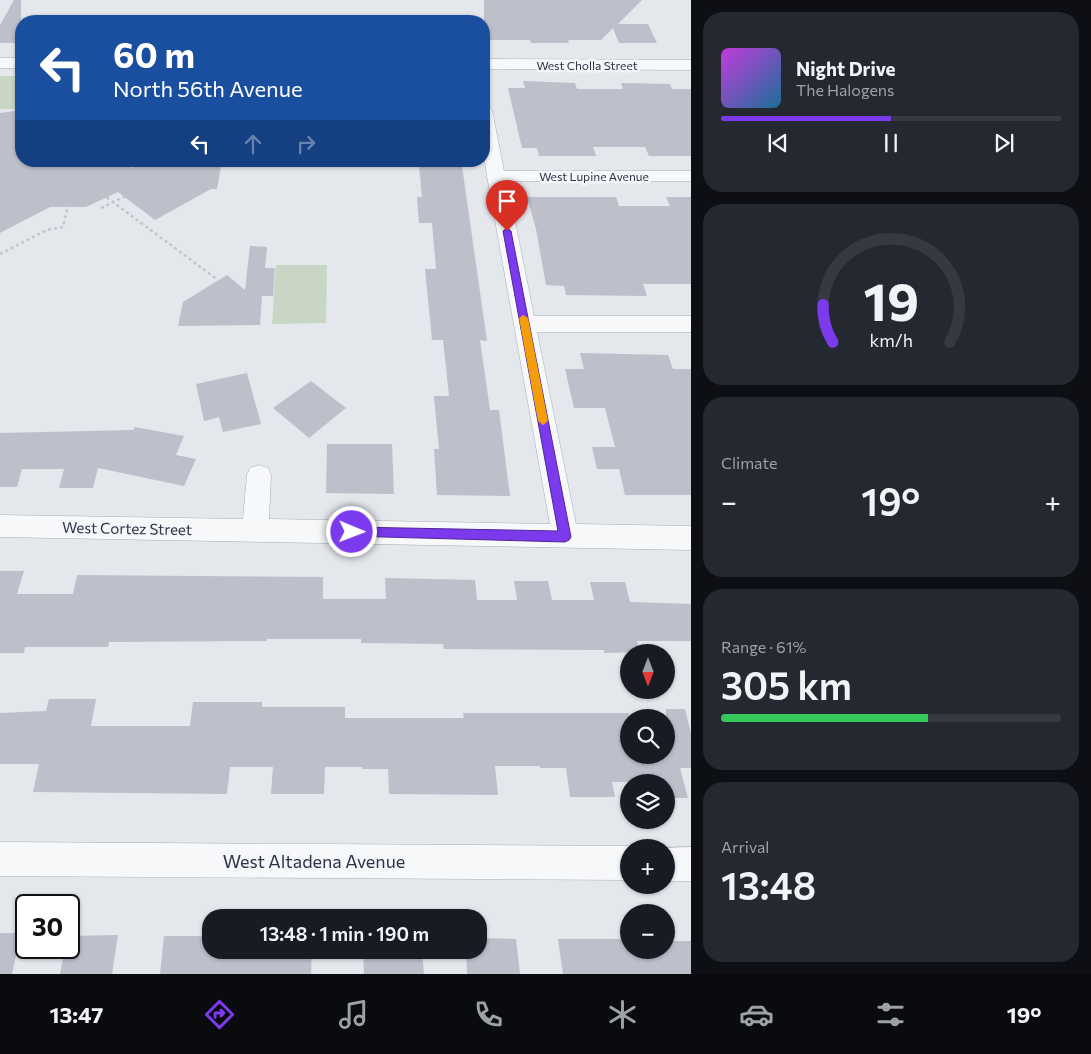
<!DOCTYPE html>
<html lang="en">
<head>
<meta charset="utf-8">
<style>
	body { margin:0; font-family:Commissioner,sans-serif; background:#242831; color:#f1f3f6; height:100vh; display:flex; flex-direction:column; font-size:19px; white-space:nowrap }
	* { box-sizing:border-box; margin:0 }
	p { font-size:16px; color:#9ea1a6 }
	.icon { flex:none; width:28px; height:28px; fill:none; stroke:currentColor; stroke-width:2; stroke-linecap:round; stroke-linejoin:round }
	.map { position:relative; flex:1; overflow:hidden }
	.details { display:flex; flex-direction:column; gap:12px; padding:12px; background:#0d0f14; width:400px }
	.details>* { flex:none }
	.hud { position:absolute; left:15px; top:15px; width:475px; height:152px; border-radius:20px; box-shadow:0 1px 4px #0004; background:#1a4fa0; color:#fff; overflow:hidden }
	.needle { width:32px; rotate:180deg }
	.tools { position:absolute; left:620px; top:644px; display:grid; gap:10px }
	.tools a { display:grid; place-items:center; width:55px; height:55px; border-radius:50%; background:#171b24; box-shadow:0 1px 4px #0004; font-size:25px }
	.speed { position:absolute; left:15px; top:894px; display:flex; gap:10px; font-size:25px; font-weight:700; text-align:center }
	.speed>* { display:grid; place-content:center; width:65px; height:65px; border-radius:50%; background:#171b24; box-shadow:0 1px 4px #0004; line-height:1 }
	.speed .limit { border:2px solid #111; border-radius:8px; background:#fff; color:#111 }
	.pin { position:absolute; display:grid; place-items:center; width:42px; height:42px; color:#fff; margin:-51px -21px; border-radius:50% 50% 50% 0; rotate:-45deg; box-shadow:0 0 5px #0007 }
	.pin .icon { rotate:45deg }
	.me { position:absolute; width:55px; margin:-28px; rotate:91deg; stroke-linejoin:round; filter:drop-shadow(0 0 4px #0008) }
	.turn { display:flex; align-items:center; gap:18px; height:105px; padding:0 15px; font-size:22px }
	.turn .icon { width:65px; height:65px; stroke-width:2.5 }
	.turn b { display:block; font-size:35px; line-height:42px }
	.lanes { display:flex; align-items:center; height:48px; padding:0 15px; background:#0003; justify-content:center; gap:25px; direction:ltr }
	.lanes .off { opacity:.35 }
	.big { font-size:38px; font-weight:600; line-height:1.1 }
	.details .widget { flex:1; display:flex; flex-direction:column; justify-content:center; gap:8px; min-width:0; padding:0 18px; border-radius:20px; background:#242831 }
	.details .dial { align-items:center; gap:0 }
	.dial svg { height:130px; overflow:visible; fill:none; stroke:#363941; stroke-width:7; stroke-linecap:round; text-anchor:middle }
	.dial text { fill:#f1f3f6; stroke:none }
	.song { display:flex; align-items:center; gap:15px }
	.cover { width:60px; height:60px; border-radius:8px; background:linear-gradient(135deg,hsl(290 70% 55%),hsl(200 70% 35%)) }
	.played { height:5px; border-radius:2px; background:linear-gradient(90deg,#7c3aed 50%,#363941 50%) }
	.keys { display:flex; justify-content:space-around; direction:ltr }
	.heat { display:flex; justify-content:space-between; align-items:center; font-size:28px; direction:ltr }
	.charge { height:8px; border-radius:4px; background:linear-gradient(90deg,#34c759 61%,#363941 0) }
	.trip { position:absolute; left:202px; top:909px; width:285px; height:50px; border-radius:20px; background:#171b24; box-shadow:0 1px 4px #0004; font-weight:600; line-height:50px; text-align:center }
	.tabs { display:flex; height:80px; justify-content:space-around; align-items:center; background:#090b0e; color:#9ea1a6 }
	.tabs .icon { width:35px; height:35px }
	.tabs .on { color:#7c3aed }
	.tabs b { font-size:22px; color:#f1f3f6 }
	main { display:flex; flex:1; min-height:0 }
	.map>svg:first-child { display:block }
	.green { fill:#c9d6c5 }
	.building { fill:#bbc0ca }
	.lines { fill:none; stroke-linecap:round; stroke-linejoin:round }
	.minor-casing { stroke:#a9aeb7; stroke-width:1 }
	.tertiary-casing { stroke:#a9aeb7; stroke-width:1 }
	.path { stroke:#c2c5cb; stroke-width:2.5; stroke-dasharray:3 3; stroke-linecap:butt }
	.minor { fill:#f7f8fa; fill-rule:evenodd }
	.tertiary { fill:#f7f8fa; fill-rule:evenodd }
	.route { fill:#7c3aed; stroke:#51269a }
	.slow { fill:#f59e0b }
	.labels { text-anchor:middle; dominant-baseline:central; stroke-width:5; stroke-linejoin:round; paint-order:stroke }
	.far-street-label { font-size:12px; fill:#2b3445; stroke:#f4f6f9 }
	.street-label { font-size:15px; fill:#2b3445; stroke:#f4f6f9 }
	.near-street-label { font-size:18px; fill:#2b3445; stroke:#f4f6f9 }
</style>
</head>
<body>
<main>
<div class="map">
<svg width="691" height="974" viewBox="0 0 691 974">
	<rect width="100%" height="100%" fill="#e4e7ec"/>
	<path class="green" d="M0,76h16l-2,4 7,2v27h-21z
		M276,265h51l-1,58 -54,1z"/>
	<path class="building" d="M14,0h7v43h-21v-18z
		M484,0h158l-24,24h30l9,19h-38l-6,-15 -12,12h-33l1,3h-38l-1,-3h-46z
		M523,81l52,2 2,6h46l-2,-6 49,1 2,5h19v67h-42l-4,-9h-52l3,9h-57l-2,-8h-15l-14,-60h17z
		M21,110v51h101l9,7 13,-7h78l-5,28h-6l-56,31 -37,-28 -32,15h-36l-50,26v-120z
		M419,166h43l25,175 -7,-1 10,70h9l11,86 -73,-1 -3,-46h5l-5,-53h15l-6,-56h-11l-7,-71h11l-4,-46h-13l-2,-26h5z
		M527,197h89l3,9h51l-4,-9h25v87h-48l4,12 -81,-1 -2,-9 -18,-1 -10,-56z
		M250,246l17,1 -2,21h10l-2,28h-11l-2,29 -82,1 5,-24 44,-27 18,15z
		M580,353l88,2 5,14h18v126h-66l-6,-26h-22l-5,-22h23l-10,-39h-31l-9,-39h19z
		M247,373l14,51 -38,8 -4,-15 -15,4 -8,-37z
		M311,381l35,27 -37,30 -36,-30z
		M135,427l49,9 -8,19 20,4 -12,27 -86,-18 -5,20h-34l5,-19h-42l-5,18h-17v-54l133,-3z
		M327,444h65l2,50 -68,-1z
		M0,571h24l-7,23h56l4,-19 246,2v22h63l-1,-21 90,2 2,20h40l-3,-19h34l4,19h42l-4,-18h35l5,20 61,2v37h-54l3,11 -36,1v-3l-160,-1 -1,-5 -82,-1v-4h-94v2l-158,1 -1,5h-83l-1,6h-24z
		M49,699h47l-5,27h99l3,-24h69v5h83v11h119l-1,-5h166v42h37v-46h19l6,24v35h-11l8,30h-22v-16h-54l3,15h-45l-4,-29h-26v-2h-45l3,29 -109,-1 -1,-25h-26v-2h-37l-1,27h-53l2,-27h-43l-3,27 -194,-2 6,-28h-39v-51l46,-2z
		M0,933h21l-9,41h-12z
		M118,935l-6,39h-52l5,-26h4v-12z
		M164,936h47v14h101l-1,24h-151z
		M479,938l37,1 4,35h-53l-1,-24h13z
		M558,939h71v11h37v-9h25v33h-128z
		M363,950h59l2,24h-60z"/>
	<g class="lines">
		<g class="minor-casing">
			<path id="minor" d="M484,105l6,2 2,3 12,61h187v10h-184l27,135h157v16h-154l39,192 115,2v24l-691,-13v-22l243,4 4,-44 3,-7 9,-3 9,3 3,7 -2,44 281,5 -63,-348 -3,-21z
				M0,842l629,4 3,2h-3v32l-629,-4z
				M691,847v34h-25l-1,-33z"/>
		</g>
		<g class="tertiary-casing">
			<path id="tertiary" d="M0,58h21v10h-21z
				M484,59l207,1v10l-207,-1z"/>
		</g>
		<path class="path" d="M102,194l116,86
			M101,208l29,-14
			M0,254l47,-24 16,-3 6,-26"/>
		<use href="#minor" class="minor"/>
		<use href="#tertiary" class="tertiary"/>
	</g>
	<path class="route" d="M507,228l4,3 60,306 -2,3 -4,2 -218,-6 -1,-4 1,-4 5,-1 206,4 -55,-300z"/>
	<path class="slow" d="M523,315l5,3 20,103 -5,4 -5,-4 -19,-103z"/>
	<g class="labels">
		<g class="far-street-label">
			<text x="587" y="65">West Cholla Street</text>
			<text x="594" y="176">West Lupine Avenue</text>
		</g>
		<g class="street-label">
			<text transform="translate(127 528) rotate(1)">West Cortez Street</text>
		</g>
		<g class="near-street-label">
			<text x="314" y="861">West Altadena Avenue</text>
		</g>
	</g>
</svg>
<div class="tools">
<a><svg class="needle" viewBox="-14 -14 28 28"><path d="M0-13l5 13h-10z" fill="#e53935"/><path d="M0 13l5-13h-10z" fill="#9ea1a6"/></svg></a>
<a><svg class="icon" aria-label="search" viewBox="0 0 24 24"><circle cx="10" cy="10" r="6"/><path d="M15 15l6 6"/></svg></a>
<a><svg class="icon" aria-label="layers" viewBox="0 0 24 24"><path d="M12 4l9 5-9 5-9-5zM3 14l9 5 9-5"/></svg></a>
<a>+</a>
<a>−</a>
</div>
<div class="speed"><div class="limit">30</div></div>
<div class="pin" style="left:507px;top:231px;background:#d93025"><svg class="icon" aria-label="arrive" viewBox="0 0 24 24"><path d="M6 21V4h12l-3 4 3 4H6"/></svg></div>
<svg class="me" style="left:352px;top:532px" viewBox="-20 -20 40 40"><circle r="17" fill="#7c3aed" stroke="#fff" stroke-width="3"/><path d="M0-11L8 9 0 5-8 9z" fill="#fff"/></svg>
<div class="trip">13:48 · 1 min · 190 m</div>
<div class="hud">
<div class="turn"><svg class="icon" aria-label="left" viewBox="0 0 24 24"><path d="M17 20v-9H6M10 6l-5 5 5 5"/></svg><div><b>60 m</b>North 56th Avenue</div></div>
<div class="lanes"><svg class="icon" aria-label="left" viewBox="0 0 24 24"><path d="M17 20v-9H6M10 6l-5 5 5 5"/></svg><svg class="icon off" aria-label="ahead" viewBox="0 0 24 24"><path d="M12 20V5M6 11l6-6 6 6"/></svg><svg class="icon off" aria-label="right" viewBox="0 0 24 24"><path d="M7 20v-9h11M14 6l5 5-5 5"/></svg></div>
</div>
</div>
<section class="details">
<div class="widget">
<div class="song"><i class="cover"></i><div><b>Night Drive</b><p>The Halogens</p></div></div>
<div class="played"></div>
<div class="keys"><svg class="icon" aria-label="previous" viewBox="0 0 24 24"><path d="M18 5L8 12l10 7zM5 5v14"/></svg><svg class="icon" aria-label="pause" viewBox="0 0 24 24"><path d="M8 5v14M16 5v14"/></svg><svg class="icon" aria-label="next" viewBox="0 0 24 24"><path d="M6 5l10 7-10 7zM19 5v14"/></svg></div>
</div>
<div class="widget dial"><svg viewBox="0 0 100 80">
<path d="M14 69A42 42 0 1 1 86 69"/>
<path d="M14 69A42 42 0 0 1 8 46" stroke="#7c3aed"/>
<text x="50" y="56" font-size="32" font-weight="700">19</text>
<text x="50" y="72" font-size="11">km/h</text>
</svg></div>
<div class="widget"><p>Climate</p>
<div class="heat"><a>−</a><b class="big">19°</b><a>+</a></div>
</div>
<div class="widget"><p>Range · 61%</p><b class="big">305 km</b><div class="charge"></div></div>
<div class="widget"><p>Arrival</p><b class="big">13:48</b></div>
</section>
</main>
<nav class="tabs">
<b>13:47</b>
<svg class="icon on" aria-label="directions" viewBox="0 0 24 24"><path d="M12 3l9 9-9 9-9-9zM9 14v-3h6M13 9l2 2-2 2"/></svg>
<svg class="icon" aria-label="music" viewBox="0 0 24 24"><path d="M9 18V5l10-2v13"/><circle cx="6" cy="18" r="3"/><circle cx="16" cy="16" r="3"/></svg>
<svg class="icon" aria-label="phone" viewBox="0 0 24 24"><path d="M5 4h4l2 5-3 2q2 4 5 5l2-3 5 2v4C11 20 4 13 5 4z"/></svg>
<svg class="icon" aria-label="climate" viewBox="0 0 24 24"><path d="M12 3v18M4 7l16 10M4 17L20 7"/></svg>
<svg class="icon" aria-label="car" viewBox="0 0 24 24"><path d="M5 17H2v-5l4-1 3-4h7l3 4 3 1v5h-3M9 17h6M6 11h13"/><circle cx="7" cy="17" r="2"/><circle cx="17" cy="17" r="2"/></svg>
<svg class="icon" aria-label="filters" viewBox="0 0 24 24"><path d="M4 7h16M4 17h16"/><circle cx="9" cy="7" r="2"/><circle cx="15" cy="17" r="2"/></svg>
<b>19°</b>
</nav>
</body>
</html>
